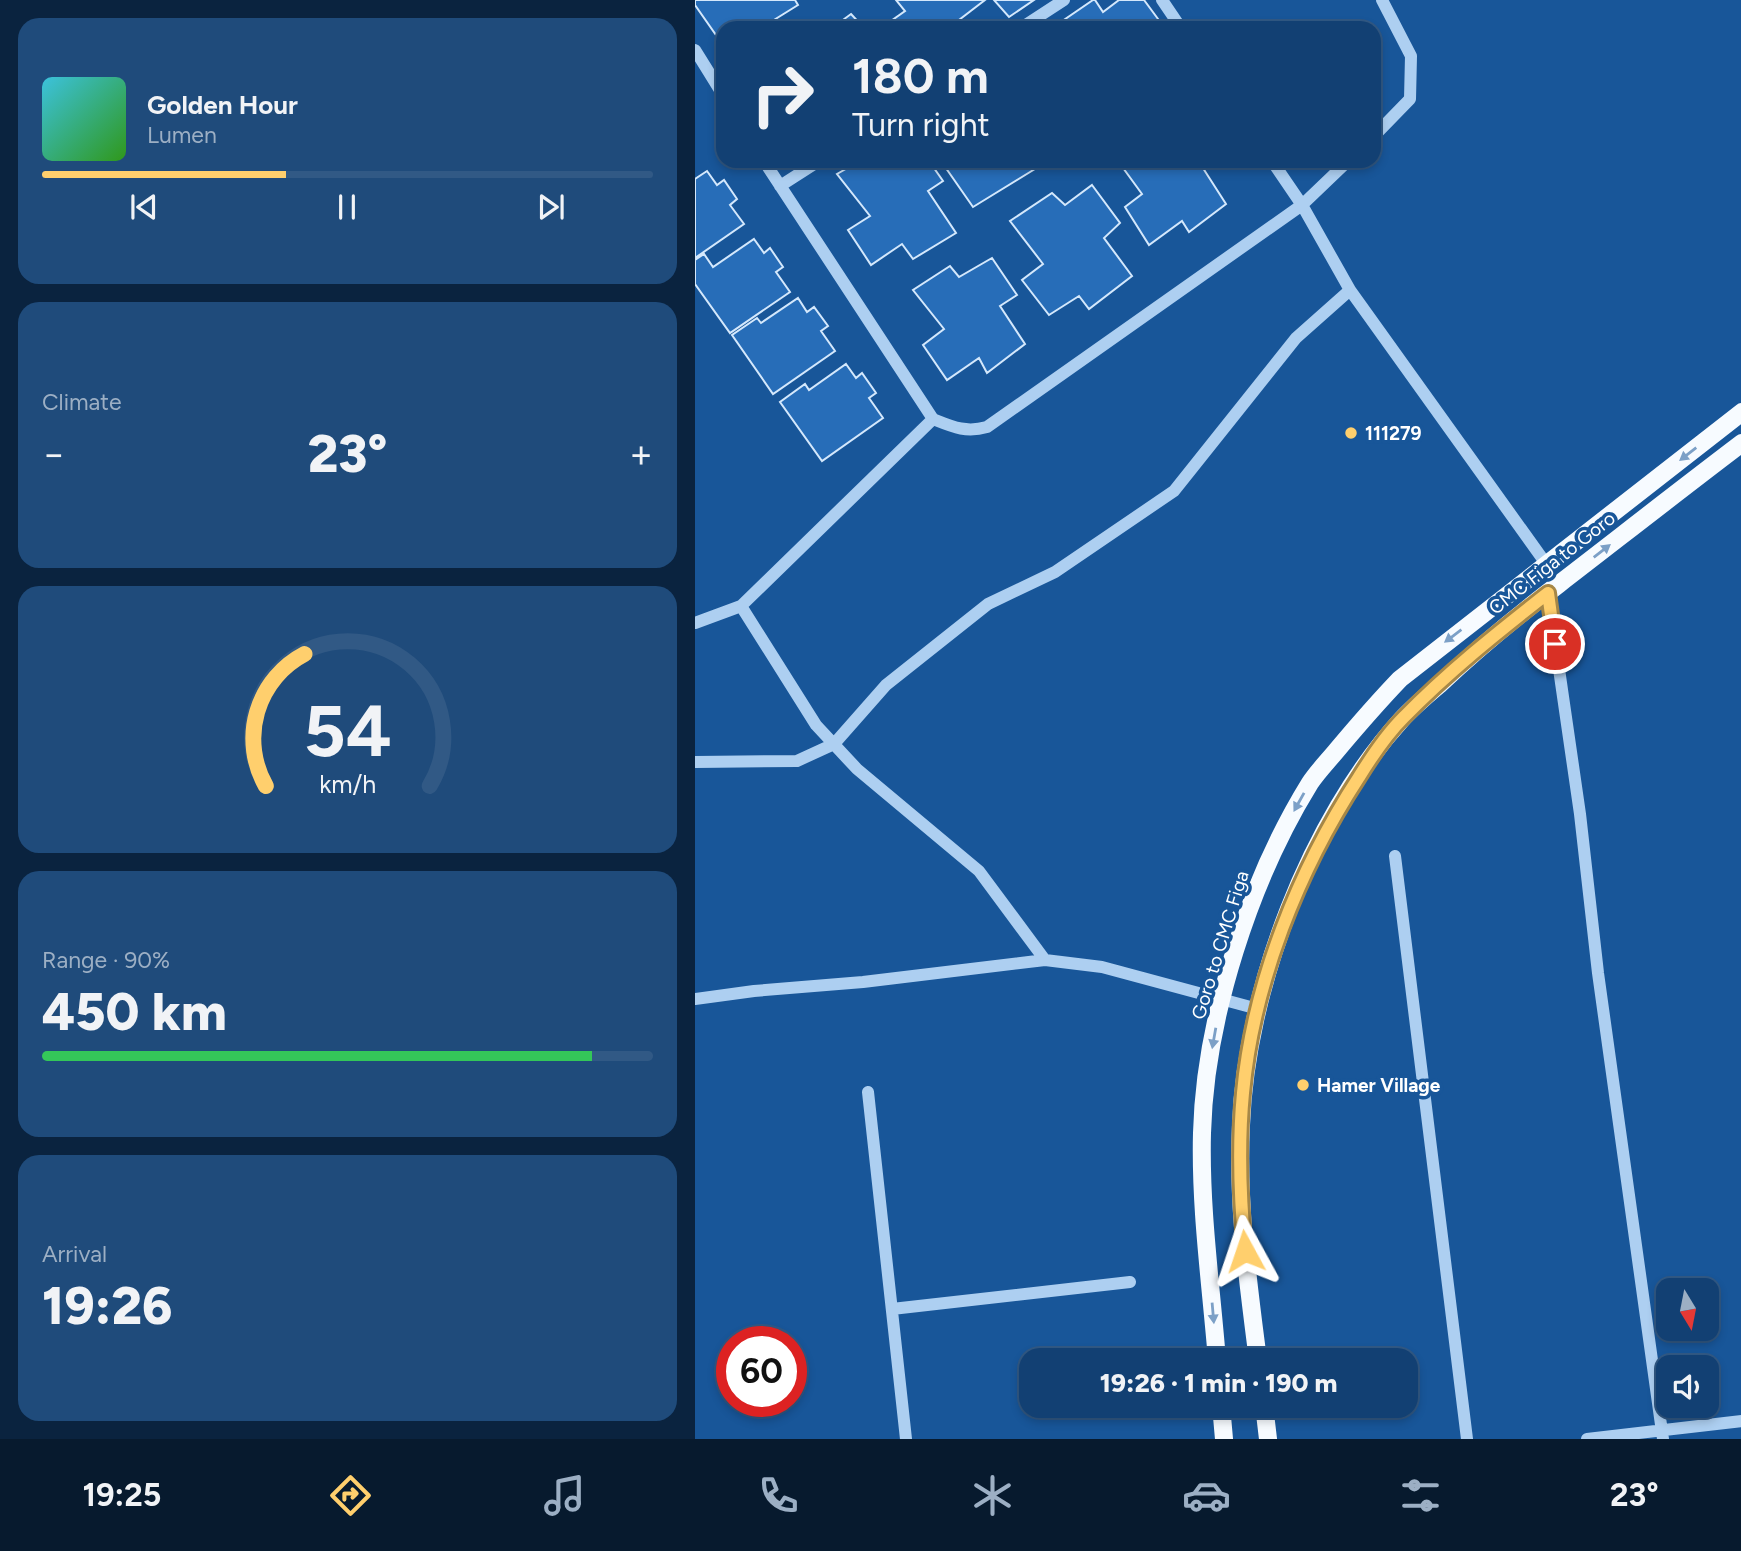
<!DOCTYPE html>
<html lang="en">
<head>
<meta charset="utf-8">
<style>
	body { margin:0; font-family:Figtree,sans-serif; background:#1f4b7b; color:#f1f3f6; height:100vh; display:flex; flex-direction:column; font-size:26px; white-space:nowrap }
	* { box-sizing:border-box; margin:0 }
	p { font-size:23px; color:#9cafc4 }
	.icon { flex:none; width:38px; height:38px; fill:none; stroke:currentColor; stroke-width:2; stroke-linecap:round; stroke-linejoin:round }
	.map { position:relative; flex:1; overflow:hidden }
	.details { display:flex; flex-direction:column; gap:18px; padding:18px; background:#0a233f; width:695px }
	.details>* { flex:none }
	.guide { position:absolute; left:21px; top:21px; width:665px; height:147px; border-radius:21px; box-shadow:0 4px 10px #0003,0 0 0 2px #315985; background:#124073; color:#f1f3f6; overflow:hidden }
	.needle { width:46px; rotate:170deg }
	.controls { position:absolute; left:961px; top:1278px; display:grid; gap:14px }
	.controls a { display:grid; place-items:center; width:63px; height:63px; border-radius:14px; background:#124073; box-shadow:0 4px 10px #0003,0 0 0 2px #315985; font-size:35px }
	.speed { position:absolute; left:21px; top:1326px; display:flex; gap:14px; font-size:35px; font-weight:700; text-align:center }
	.speed>* { display:grid; place-content:center; width:91px; height:91px; border-radius:50%; background:#124073; box-shadow:0 4px 10px #0003,0 0 0 2px #315985; line-height:1 }
	.speed .limit { border:10px solid #d22; background:#fff; color:#111 }
	.pin { position:absolute; display:grid; place-items:center; width:60px; height:60px; color:#fff; margin:-30px; border:4px solid #fff; border-radius:50%; box-shadow:0 2px 7px #0007 }
	.me { position:absolute; width:77px; margin:-38px; rotate:355deg; stroke-linejoin:round; filter:drop-shadow(0 0 5px #0008) }
	.turn { display:flex; align-items:center; gap:24px; height:147px; padding:0 21px; font-size:32px }
	.turn .icon { width:91px; height:91px; stroke-width:2.5 }
	.turn b { display:block; font-size:49px; line-height:60px }
	.big { font-size:52px; font-weight:800; line-height:1.1 }
	.details .tile { flex:1; display:flex; flex-direction:column; justify-content:center; gap:10px; min-width:0; padding:0 24px; border-radius:21px; background:#1f4b7b }
	.details .dial { align-items:center; gap:0 }
	.dial svg { height:182px; overflow:visible; fill:none; stroke:#315985; stroke-width:7; stroke-linecap:round; text-anchor:middle }
	.dial text { fill:#f1f3f6; stroke:none }
	.song { display:flex; align-items:center; gap:21px }
	.cover { width:84px; height:84px; border-radius:10px; background:linear-gradient(135deg,hsl(190 70% 55%),hsl(110 70% 35%)) }
	.played { height:7px; border-radius:4px; background:linear-gradient(90deg,#ffcf6d 40%,#315985 40%) }
	.keys { display:flex; justify-content:space-around; direction:ltr }
	.heat { display:flex; justify-content:space-between; align-items:center; font-size:38px; direction:ltr }
	.charge { height:10px; border-radius:5px; background:linear-gradient(90deg,#34c759 90%,#315985 0) }
	.trip { position:absolute; left:324px; top:1348px; width:399px; height:70px; border-radius:21px; background:#124073; box-shadow:0 4px 10px #0003,0 0 0 2px #315985; font-weight:800; line-height:70px; text-align:center }
	.tab-bar { display:flex; height:112px; justify-content:space-around; align-items:center; background:#071a2e; color:#9cafc4 }
	.tab-bar .icon { width:49px; height:49px }
	.tab-bar .active { color:#ffcf6d }
	.tab-bar b { font-size:32px; color:#f1f3f6 }
	main { display:flex; flex:1; min-height:0 }
	.map>svg:first-child { display:block }
	.building { fill:#276db8; stroke:#d4e8fc; stroke-width:2 }
	.lines { fill:none; stroke-linecap:round; stroke-linejoin:round }
	.minor { stroke:#adcff1; stroke-width:12 }
	.major { stroke:#f7fbff; stroke-width:18 }
	.oneway { fill:#7ca0c7 }
	.route-casing { stroke:#a68747; stroke-width:18 }
	.route { stroke:#ffcf6d; stroke-width:12 }
	.poi-dot { fill:#ffcf6d; stroke:#185699; stroke-width:2.5 }
	.labels { text-anchor:middle; dominant-baseline:central; stroke-width:7; stroke-linejoin:round; paint-order:stroke }
	.poi-label { font-size:19px; font-weight:bold; fill:#fff; stroke:#185699; text-anchor:start }
	.street-label { font-size:19px; fill:#fff; stroke:#185699 }
</style>
</head>
<body>
<main>
<section class="details">
<div class="tile">
<div class="song"><i class="cover"></i><div><b>Golden Hour</b><p>Lumen</p></div></div>
<div class="played"></div>
<div class="keys"><svg class="icon" aria-label="previous" viewBox="0 0 24 24"><path d="M18 5L8 12l10 7zM5 5v14"/></svg><svg class="icon" aria-label="pause" viewBox="0 0 24 24"><path d="M8 5v14M16 5v14"/></svg><svg class="icon" aria-label="next" viewBox="0 0 24 24"><path d="M6 5l10 7-10 7zM19 5v14"/></svg></div>
</div>
<div class="tile"><p>Climate</p>
<div class="heat"><a>−</a><b class="big">23°</b><a>+</a></div>
</div>
<div class="tile dial"><svg viewBox="0 0 100 80">
<path d="M14 69A42 42 0 1 1 86 69"/>
<path d="M14 69A42 42 0 0 1 31 11" stroke="#ffcf6d"/>
<text x="50" y="56" font-size="32" font-weight="700">54</text>
<text x="50" y="72" font-size="11">km/h</text>
</svg></div>
<div class="tile"><p>Range · 90%</p><b class="big">450 km</b><div class="charge"></div></div>
<div class="tile"><p>Arrival</p><b class="big">19:26</b></div>
</section>
<div class="map">
<svg width="1047" height="1439" viewBox="0 0 1047 1439">
	<rect width="100%" height="100%" fill="#185699"/>
	<path class="building" d="M0,0h100l3,5 -37,23h-38v17l-28,-40z
		M201,0h89l-26,20 6,8h-84l24,-17z
		M299,0h40l-25,17z
		M398,0h2l8,12 16,-12h25l17,23 -6,5h-94l-3,-4z
		M156,14l13,14h-32z
		M165,161h69l14,20 -15,10 28,42 -43,26 -11,-15 -31,21 -23,-35 22,-14 -33,-42z
		M246,161h100l2,3 -70,43z
		M423,161h88l-5,4 25,39 -37,28 -7,-11 -33,24 -24,-38 17,-13z
		M12,171l10,14 7,-5 13,19 -7,6 14,19 -49,34v-79z
		M397,185l28,38 -16,15 28,38 -43,33 -10,-13 -30,19 -27,-35 21,-16 -33,-43 42,-28 13,12z
		M59,239l10,14 6,-5 13,19 -7,5 14,20 -60,41 -35,-49v-24l9,-6 9,13z
		M297,258l25,37 -17,11 25,38 -38,29 -8,-15 -32,22 -24,-35 21,-16 -31,-39 37,-24 9,11z
		M103,298l9,14 7,-5 14,19 -7,5 14,20 -62,43 -41,-59 25,-17 4,5z
		M151,364l10,14 6,-5 14,20 -7,5 14,20 -61,43 -42,-59 25,-18 4,6z"/>
	<g class="lines">
		<path class="minor" d="M467,0l19,28
			M326,28l43,-28
			M0,50l28,45
			M679,136l36,-37 1,-43 -29,-56
			M69,161l169,258c20,8 33,14 54,8l315,-222 -30,-44
			M653,161l-46,44 48,85 197,275
			M85,186l39,-25
			M853,593l32,221 18,159 65,466
			M46,606l75,119 41,44 122,102 66,89
			M0,623l46,-17 192,-187
			M0,762l102,-1 37,-17 52,-59 102,-81 67,-32 119,-81 122,-153 54,-48
			M700,856l72,583
			M0,999l59,-8 109,-9 182,-22 57,7 156,42
			M173,1092l38,347
			M197,1309l238,-27
			M892,1439l155,-18"/>
		<path class="major" d="M522,1360c-6,-75 -17,-152 -15,-227 3,-115 48,-253 108,-350 8,-12 18,-22 27,-33 21,-25 41,-48 63,-71l342,-267
			M563,1360c-10,-78 -21,-156 -17,-235 5,-135 69,-305 161,-406 11,-12 24,-23 37,-34 38,-36 78,-69 120,-101 61,-47 121,-94 183,-141
			M526,1405l3,34
			M569,1405l4,34"/>
	</g>
	<defs><path id="oneway-solid" d="M-6-.8H1V-3.2L6.5 0L1 3.2V.8H-6Z" transform="scale(1.75)"/></defs>
	<g class="oneway">
		<use href="#oneway-solid" transform="translate(993 454) rotate(142)"/>
		<use href="#oneway-solid" transform="translate(907 551) rotate(-38)"/>
		<use href="#oneway-solid" transform="translate(758 636) rotate(143)"/>
		<use href="#oneway-solid" transform="translate(604 802) rotate(119)"/>
		<use href="#oneway-solid" transform="translate(519 1038) rotate(100)"/>
		<use href="#oneway-solid" transform="translate(518 1313) rotate(85)"/>
	</g>
	<g class="lines">
		<g class="route-casing">
			<path id="route" d="M550,1251c-5,-52 -7,-106 -2,-158 10,-110 56,-224 116,-316 13,-21 27,-42 44,-59 45,-46 95,-86 145,-125l7,51"/>
		</g>
		<use href="#route" class="route"/>
	</g>
	<g class="poi-dot">
		<circle cx="656" cy="433" r="7"/>
		<circle cx="608" cy="1085" r="7"/>
	</g>
	<g class="labels">
		<g class="poi-label">
			<text x="670" y="433">111279</text>
			<text x="622" y="1085">Hamer Village</text>
		</g>
		<g class="street-label">
			<text transform="translate(857 563) rotate(-38)">CMC Figa to Goro</text>
			<text transform="translate(525 945) rotate(-73)">Goro to CMC Figa</text>
		</g>
	</g>
</svg>
<div class="controls">
<a><svg class="needle" viewBox="-14 -14 28 28"><path d="M0-13l5 13h-10z" fill="#e53935"/><path d="M0 13l5-13h-10z" fill="#9cafc4"/></svg></a>
<a><svg class="icon" aria-label="sound" viewBox="0 0 24 24"><path d="M4 9h4l5-4v14l-5-4H4zM17 9q2 3 0 6"/></svg></a>
</div>
<div class="speed"><div class="limit">60</div></div>
<div class="pin" style="left:860px;top:644px;background:#d93025"><svg class="icon" aria-label="arrive" viewBox="0 0 24 24"><path d="M6 21V4h12l-3 4 3 4H6"/></svg></div>
<svg class="me" style="left:550px;top:1251px" viewBox="-20 -20 40 40"><path d="M0-17L14 15 0 8-14 15z" fill="#ffcf6d" stroke="#fff" stroke-width="4"/></svg>
<div class="trip">19:26 · 1 min · 190 m</div>
<div class="guide">
<div class="turn"><svg class="icon" aria-label="right" viewBox="0 0 24 24"><path d="M7 20v-9h11M14 6l5 5-5 5"/></svg><div><b>180 m</b>Turn right</div></div>
</div>
</div>
</main>
<nav class="tab-bar">
<b>19:25</b>
<svg class="icon active" aria-label="directions" viewBox="0 0 24 24"><path d="M12 3l9 9-9 9-9-9zM9 14v-3h6M13 9l2 2-2 2"/></svg>
<svg class="icon" aria-label="music" viewBox="0 0 24 24"><path d="M9 18V5l10-2v13"/><circle cx="6" cy="18" r="3"/><circle cx="16" cy="16" r="3"/></svg>
<svg class="icon" aria-label="phone" viewBox="0 0 24 24"><path d="M5 4h4l2 5-3 2q2 4 5 5l2-3 5 2v4C11 20 4 13 5 4z"/></svg>
<svg class="icon" aria-label="climate" viewBox="0 0 24 24"><path d="M12 3v18M4 7l16 10M4 17L20 7"/></svg>
<svg class="icon" aria-label="car" viewBox="0 0 24 24"><path d="M5 17H2v-5l4-1 3-4h7l3 4 3 1v5h-3M9 17h6M6 11h13"/><circle cx="7" cy="17" r="2"/><circle cx="17" cy="17" r="2"/></svg>
<svg class="icon" aria-label="filters" viewBox="0 0 24 24"><path d="M4 7h16M4 17h16"/><circle cx="9" cy="7" r="2"/><circle cx="15" cy="17" r="2"/></svg>
<b>23°</b>
</nav>
</body>
</html>
